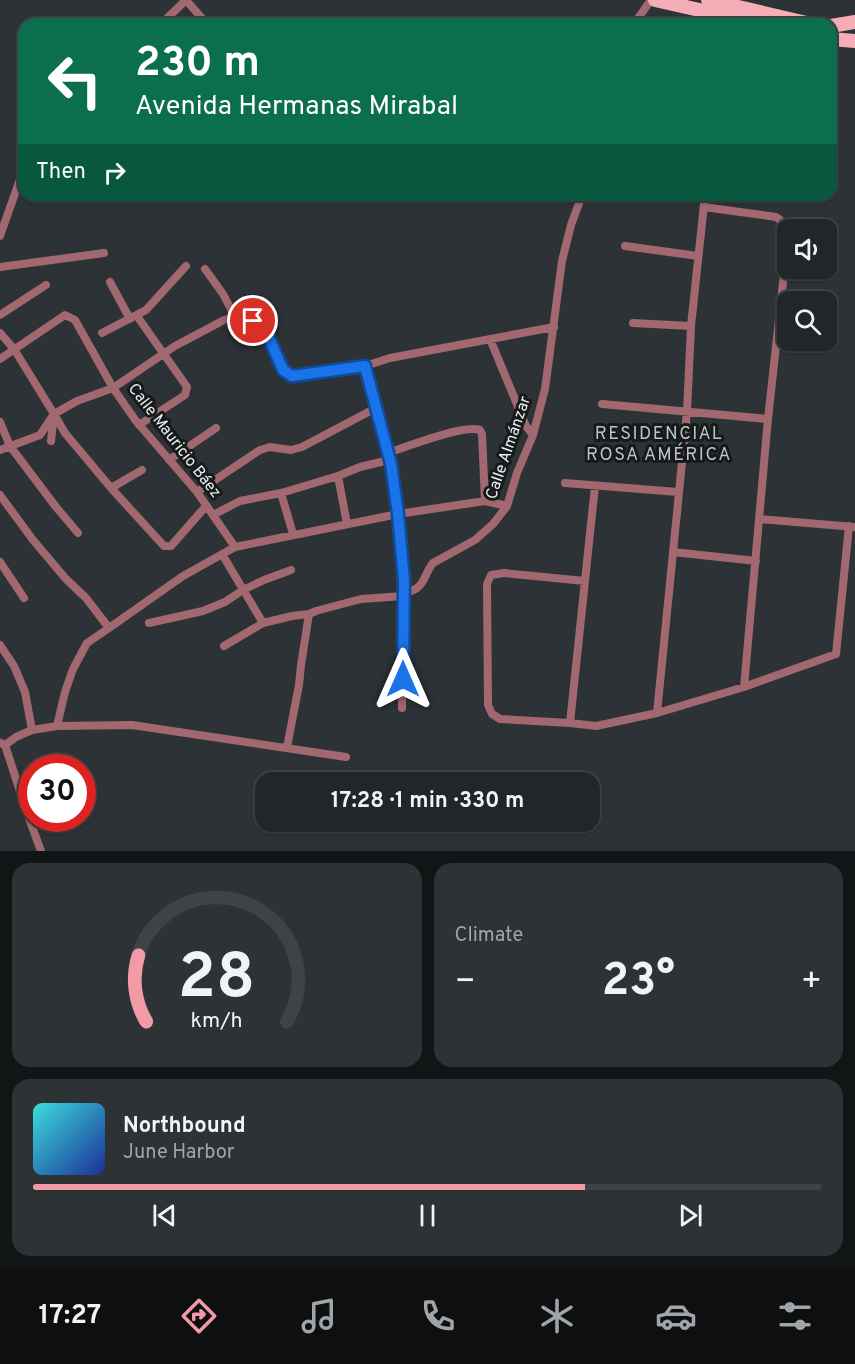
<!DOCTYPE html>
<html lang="en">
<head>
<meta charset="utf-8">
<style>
	body { margin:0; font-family:Overpass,sans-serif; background:#2d3234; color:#f1f3f6; height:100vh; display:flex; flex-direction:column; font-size:22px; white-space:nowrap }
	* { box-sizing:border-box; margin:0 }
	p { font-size:20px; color:#a2a5a8 }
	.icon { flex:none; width:33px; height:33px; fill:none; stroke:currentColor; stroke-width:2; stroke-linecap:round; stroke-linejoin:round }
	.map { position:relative; height:851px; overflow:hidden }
	.sheet { display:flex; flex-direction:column; gap:12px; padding:12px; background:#121516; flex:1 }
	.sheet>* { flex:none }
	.guide { position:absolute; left:18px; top:18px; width:819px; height:183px; border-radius:18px; box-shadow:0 2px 4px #0004,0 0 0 2px #3e4345; background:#0b6e4f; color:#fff; overflow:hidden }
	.fabs { position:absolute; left:777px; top:219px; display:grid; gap:12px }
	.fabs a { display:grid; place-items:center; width:60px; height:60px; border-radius:12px; background:#212628; box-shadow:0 2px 4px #0004,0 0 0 2px #3e4345; font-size:30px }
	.speed { position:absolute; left:18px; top:754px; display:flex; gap:12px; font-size:30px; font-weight:700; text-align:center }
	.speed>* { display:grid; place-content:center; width:78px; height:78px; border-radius:50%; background:#212628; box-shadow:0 2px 4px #0004,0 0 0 2px #3e4345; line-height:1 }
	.speed .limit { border:9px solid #d22; background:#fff; color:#111 }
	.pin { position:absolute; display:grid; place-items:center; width:51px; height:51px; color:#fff; margin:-26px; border:3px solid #fff; border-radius:50%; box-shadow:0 2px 6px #0007 }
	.me { position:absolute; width:66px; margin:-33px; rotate:0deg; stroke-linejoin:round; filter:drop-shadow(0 0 4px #0008) }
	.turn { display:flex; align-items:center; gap:21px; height:126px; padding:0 18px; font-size:27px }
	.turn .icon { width:78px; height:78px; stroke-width:2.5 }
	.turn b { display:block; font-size:42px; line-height:51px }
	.then { display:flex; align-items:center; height:57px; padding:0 18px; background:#0003; gap:12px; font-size:22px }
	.big { font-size:45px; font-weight:700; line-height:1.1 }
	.sheet .card { flex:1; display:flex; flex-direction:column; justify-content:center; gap:9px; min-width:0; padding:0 21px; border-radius:18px; background:#2d3234 }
	.sheet .dial { align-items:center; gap:0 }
	.dial svg { height:156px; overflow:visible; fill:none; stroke:#3e4345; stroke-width:7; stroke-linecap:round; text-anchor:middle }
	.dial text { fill:#f1f3f6; stroke:none }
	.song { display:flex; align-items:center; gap:18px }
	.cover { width:72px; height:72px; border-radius:9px; background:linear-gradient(135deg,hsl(180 70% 55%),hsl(230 70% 35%)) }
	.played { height:6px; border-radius:3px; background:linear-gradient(90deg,#f39aa7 70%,#3e4345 70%) }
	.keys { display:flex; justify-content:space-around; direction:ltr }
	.heat { display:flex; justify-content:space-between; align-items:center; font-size:33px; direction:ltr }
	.sheet .tiles { flex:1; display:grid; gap:12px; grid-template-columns:1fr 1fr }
	.card:last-child { grid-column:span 2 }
	.trip { position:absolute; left:255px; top:772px; width:345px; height:60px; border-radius:18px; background:#212628; box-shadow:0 2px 4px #0004,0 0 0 2px #3e4345; font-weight:700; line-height:60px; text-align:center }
	.menu { display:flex; height:96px; justify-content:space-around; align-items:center; background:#0d0f10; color:#a2a5a8 }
	.menu .icon { width:42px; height:42px }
	.menu .current { color:#f39aa7 }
	.menu b { font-size:27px; color:#f1f3f6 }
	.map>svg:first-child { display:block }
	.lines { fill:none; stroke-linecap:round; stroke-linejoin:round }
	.street { stroke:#a26870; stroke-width:8 }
	.primary { stroke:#f5adb7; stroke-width:14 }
	.route-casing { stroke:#114b97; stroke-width:15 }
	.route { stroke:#1a73e8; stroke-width:10 }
	.labels { text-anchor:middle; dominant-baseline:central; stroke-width:6; stroke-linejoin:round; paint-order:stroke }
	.street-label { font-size:16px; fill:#e9eef0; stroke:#171a1b }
	.neighbourhood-label { font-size:18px; letter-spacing:1.5px; fill:#bcc5ca; stroke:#171a1b }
</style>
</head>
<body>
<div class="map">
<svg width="855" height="851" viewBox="0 0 855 851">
	<rect width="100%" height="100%" fill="#2c3236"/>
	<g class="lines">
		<path class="street" d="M186,0l21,24
			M161,24l25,-24
			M634,24l17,-24
			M704,207l72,10 8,6 4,9
			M0,236l24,-68
			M625,246l73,10
			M0,267l104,-14
			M205,269l18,25 12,23
			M110,282l20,37
			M0,315l46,-30
			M137,316l50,71 -2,8 -46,30
			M633,323l58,3
			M0,333l14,16 40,65 -3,27
			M102,333l44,-23 40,-44
			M490,339l36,87 7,9
			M0,359l65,-44 10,5 38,68 23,33 61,71 38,55
			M365,366l26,98 7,50 6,67 -2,127
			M602,404l166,15
			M54,414l11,19 46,55 53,58h7l35,-40
			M0,422l10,24 46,61 22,26
			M0,450l40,-15 14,-21 23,-13 36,-13 62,-42 49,-26 11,-3 18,4 13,10 17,39 9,6 73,-10 25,-8 164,-31
			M388,453c17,-6 77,-29 92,-23l2,4 3,67
			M169,460l47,-32
			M338,476l9,48
			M565,483l113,9
			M111,488l31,-18
			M197,492l63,-42 10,-3 21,3 11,-3 74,-39
			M281,493l12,41
			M0,495l33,45 33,39 20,19 23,30 -22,15 -14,26 -8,23 -8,34 -25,4 -7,-38 -11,-26 -14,-21
			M213,515l27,-14 41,-8 57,-17 22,-9 29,-7
			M759,519l96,8
			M673,552l83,9
			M222,554l41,69 29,-7 17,-2 7,-3 45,-12 43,-3
			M0,562l24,36
			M585,581l-81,-8 -13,2 -4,9 1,121 4,9 8,5 70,4 26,3 61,-13 87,-26 92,-33 13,-128
			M404,593c22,-4 18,-16 29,-30l42,-23 18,-16 14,-18 10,-33 16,-38 12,-46 17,-128 9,-36 11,-30
			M149,623l54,-12 22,-9 18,-12 21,-10 27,-10
			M109,628l74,-52 52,-29 163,-33 87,-13 22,5
			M224,646l39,-23
			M744,687l24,-268 20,-182
			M657,713l30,-301 4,-86 14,-131
			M570,723l25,-237
			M57,726l75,-1 214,32
			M1,743l4,2 11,-8 16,-7
			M5,745l21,65 15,41
			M287,747l12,-62 2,-20 8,-51"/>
		<path class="primary" d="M655,0l106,24
			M708,0l103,24
			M831,26l24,-4
			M831,39l24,2"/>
	</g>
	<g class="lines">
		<g class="route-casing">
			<path id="route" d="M253,321l13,10 17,39 9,6 73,-10 26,98 7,50 6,67 -1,98"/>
		</g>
		<use href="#route" class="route"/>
	</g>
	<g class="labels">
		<g class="street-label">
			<text transform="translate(174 441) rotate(52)">Calle Mauricio Báez</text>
			<text transform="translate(509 448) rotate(-71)">Calle Almánzar</text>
		</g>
		<g class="neighbourhood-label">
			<text x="659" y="434">RESIDENCIAL<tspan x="659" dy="21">ROSA AMÉRICA</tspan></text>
		</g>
	</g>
</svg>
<div class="fabs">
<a><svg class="icon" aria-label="sound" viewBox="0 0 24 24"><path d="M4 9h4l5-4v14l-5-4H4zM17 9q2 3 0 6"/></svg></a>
<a><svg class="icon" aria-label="search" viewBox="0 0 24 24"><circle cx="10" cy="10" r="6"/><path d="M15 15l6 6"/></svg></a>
</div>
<div class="speed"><div class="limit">30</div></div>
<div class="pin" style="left:253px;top:321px;background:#d93025"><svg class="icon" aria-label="arrive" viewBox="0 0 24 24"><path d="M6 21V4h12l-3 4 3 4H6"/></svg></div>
<svg class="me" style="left:403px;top:679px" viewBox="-20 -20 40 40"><path d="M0-17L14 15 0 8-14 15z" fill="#1a73e8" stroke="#fff" stroke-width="4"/></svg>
<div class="trip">17:28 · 1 min · 330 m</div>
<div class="guide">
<div class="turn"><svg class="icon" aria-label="left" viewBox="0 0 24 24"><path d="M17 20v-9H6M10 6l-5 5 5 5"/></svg><div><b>230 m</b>Avenida Hermanas Mirabal</div></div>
<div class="then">Then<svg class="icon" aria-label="right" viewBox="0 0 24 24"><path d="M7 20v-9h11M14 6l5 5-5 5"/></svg></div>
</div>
</div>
<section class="sheet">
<div class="tiles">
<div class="card dial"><svg viewBox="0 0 100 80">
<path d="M14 69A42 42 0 1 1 86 69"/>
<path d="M14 69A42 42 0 0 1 10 35" stroke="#f39aa7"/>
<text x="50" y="56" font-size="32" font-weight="700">28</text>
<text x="50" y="72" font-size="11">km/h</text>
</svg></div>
<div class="card"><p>Climate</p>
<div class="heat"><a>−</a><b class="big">23°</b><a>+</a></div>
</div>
<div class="card">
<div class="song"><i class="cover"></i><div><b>Northbound</b><p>June Harbor</p></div></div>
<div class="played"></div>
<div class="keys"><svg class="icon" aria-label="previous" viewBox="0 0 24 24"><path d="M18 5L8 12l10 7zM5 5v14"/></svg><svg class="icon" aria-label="pause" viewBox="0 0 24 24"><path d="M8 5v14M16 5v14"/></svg><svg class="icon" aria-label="next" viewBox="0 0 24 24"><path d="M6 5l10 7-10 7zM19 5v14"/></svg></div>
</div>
</div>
</section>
<nav class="menu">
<b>17:27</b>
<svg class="icon current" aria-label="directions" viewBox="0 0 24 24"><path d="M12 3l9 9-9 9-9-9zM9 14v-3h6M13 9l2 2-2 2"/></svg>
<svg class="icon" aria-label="music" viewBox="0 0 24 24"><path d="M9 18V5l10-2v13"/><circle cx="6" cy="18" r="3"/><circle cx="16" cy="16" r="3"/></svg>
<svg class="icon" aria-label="phone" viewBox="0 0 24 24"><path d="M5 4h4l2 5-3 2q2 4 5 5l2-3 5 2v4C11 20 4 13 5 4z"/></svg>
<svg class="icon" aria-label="climate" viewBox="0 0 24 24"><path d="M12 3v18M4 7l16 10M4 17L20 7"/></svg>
<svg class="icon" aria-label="car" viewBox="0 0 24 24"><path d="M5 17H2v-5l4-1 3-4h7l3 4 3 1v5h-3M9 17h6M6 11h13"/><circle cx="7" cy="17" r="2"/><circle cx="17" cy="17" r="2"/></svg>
<svg class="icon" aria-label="filters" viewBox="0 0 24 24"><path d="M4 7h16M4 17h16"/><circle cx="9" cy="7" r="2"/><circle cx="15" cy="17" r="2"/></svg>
</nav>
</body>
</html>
